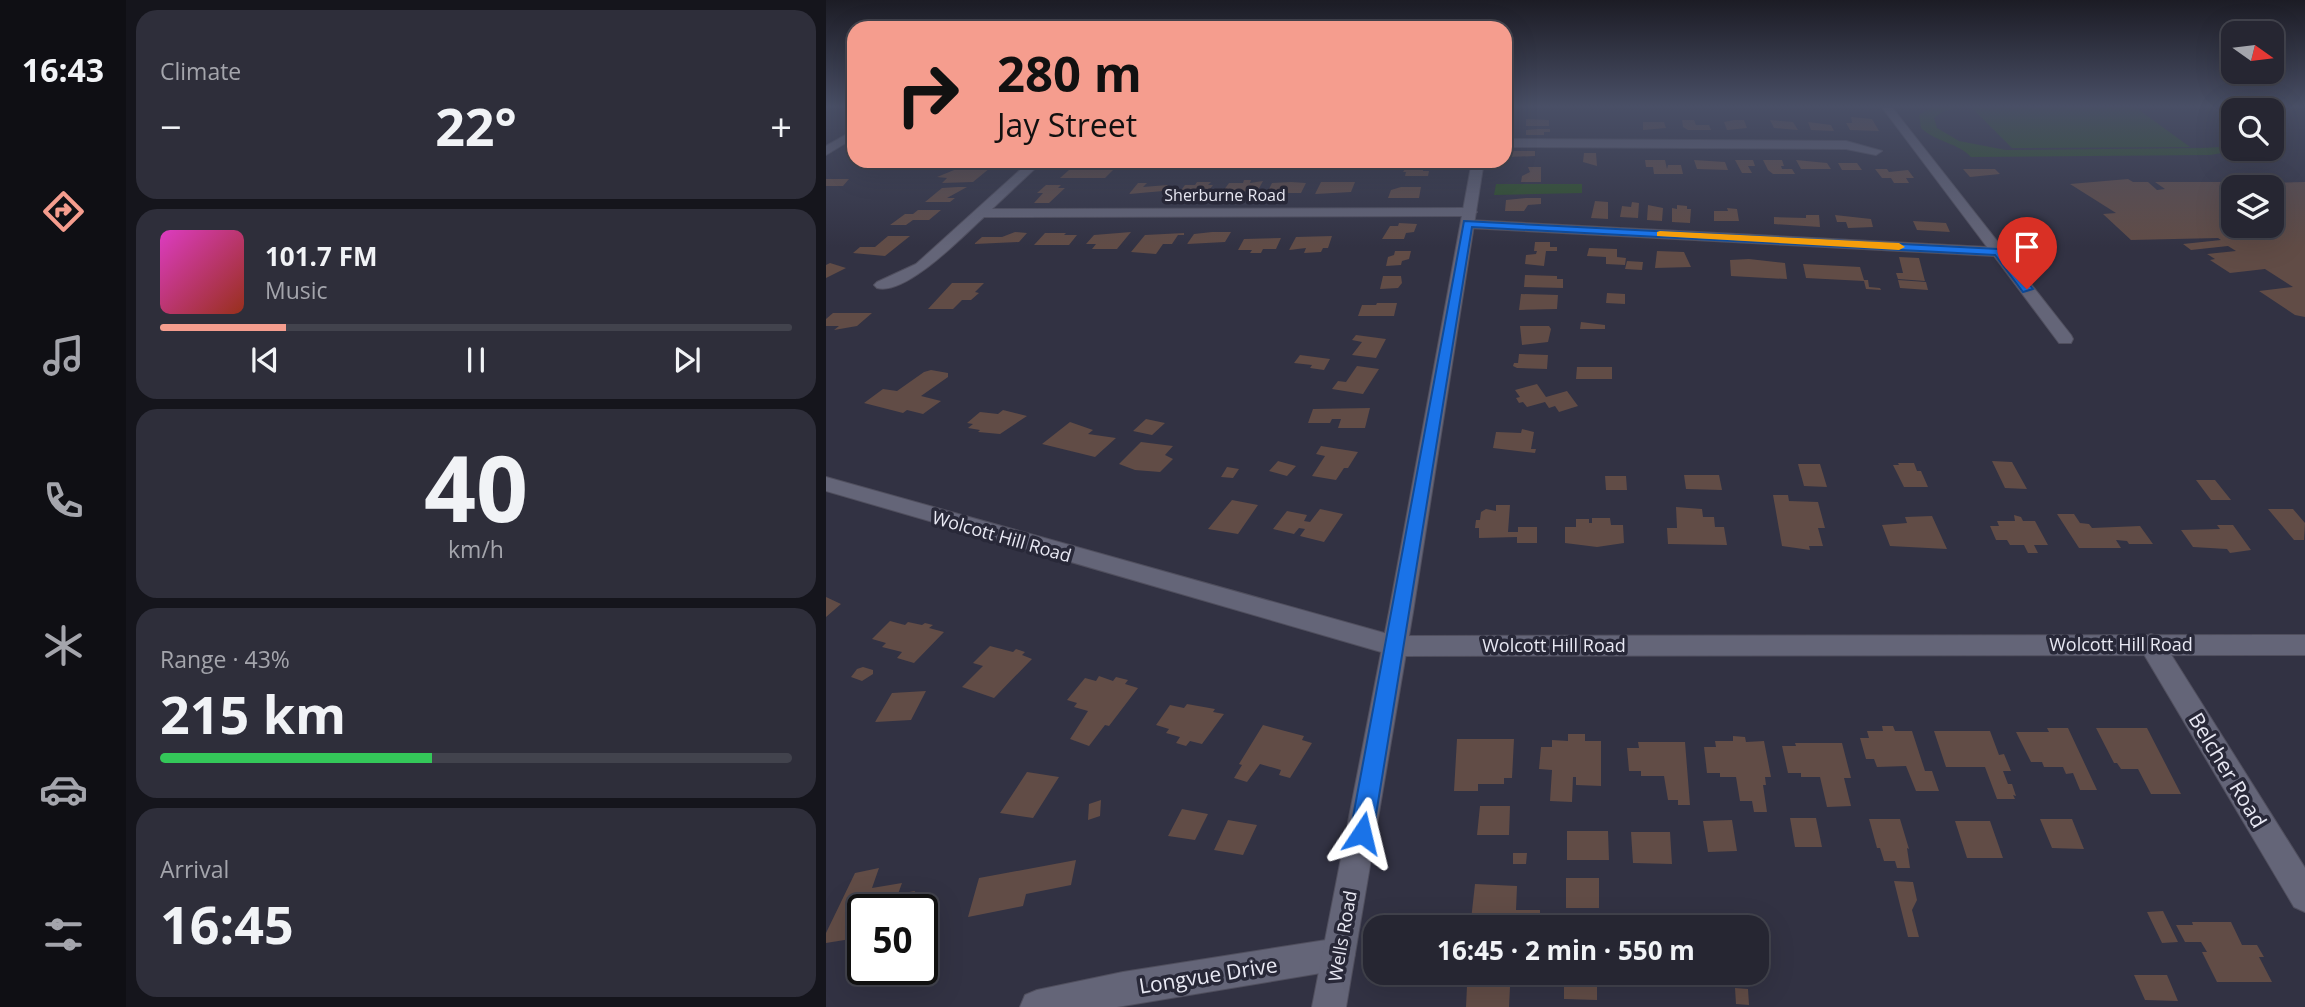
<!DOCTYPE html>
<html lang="en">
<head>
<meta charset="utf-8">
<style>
	body { margin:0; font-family:"Open Sans",sans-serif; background:#2e2e3a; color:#f1f3f6; height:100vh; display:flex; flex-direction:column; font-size:26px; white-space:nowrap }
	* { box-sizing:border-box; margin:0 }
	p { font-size:23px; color:#a4a5ac }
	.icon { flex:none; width:38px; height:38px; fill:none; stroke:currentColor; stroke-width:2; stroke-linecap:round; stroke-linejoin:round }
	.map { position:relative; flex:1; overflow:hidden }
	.side { display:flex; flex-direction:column; gap:10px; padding:10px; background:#15151c; width:700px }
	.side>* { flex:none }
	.top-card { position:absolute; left:21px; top:21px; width:665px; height:147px; border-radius:21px; box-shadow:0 7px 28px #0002,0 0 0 2px #42434d; background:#f59d8e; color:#111; overflow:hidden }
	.needle { width:46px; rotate:104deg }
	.controls { position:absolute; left:1395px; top:21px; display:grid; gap:14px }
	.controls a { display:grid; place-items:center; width:63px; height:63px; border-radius:14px; background:#262632; box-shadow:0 7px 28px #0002,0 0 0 2px #42434d; font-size:35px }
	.speed { position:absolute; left:21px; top:894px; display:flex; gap:14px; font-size:35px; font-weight:700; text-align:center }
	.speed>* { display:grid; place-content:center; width:91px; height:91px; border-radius:50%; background:#262632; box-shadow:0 7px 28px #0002,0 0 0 2px #42434d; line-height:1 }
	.speed .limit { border:4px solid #111; border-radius:10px; background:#fff; color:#111 }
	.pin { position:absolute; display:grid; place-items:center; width:60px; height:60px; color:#fff; margin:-72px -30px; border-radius:50% 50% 50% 0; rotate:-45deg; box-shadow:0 0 7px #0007 }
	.pin .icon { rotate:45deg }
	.me { position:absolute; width:77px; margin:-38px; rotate:10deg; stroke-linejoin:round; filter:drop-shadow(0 0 5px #0008) }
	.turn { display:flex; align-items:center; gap:24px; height:147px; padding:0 35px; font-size:32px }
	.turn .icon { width:91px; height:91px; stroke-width:2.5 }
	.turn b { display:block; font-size:49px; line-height:60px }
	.big { font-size:52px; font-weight:700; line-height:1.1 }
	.side .widget { flex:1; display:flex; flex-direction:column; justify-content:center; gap:10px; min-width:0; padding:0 24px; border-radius:21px; background:#2e2e3a }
	.side .dial { align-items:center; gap:0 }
	.dial b { font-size:91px; line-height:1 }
	.song { display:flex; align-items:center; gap:21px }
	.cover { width:84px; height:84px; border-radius:10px; background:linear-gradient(135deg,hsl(310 70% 55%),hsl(10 70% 35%)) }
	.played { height:7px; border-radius:4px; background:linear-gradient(90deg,#f59d8e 20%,#42434d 20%) }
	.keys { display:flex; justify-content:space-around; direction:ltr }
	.heat { display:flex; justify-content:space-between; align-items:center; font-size:38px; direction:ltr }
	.charge { height:10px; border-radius:5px; background:linear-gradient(90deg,#34c759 43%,#42434d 0) }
	.trip { position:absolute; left:537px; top:915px; width:406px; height:70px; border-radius:21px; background:#262632; box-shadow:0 7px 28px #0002,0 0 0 2px #42434d; font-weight:700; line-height:70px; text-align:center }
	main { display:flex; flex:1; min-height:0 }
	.dock { display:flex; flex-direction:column; width:126px; justify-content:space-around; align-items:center; background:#0f0f14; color:#a4a5ac }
	.dock .icon { width:49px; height:49px }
	.dock .current { color:#f59d8e }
	.dock b { font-size:32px; color:#f1f3f6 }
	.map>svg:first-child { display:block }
	.green { fill:#2d5125 }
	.building { fill:#614c46 }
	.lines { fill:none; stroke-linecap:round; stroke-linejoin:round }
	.minor-casing { stroke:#504f5e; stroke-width:2 }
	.tertiary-casing { stroke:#504f5e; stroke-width:2 }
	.secondary-casing { stroke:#504f5e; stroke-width:2 }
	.minor { fill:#646578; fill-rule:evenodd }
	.tertiary { fill:#646578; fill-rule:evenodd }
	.secondary { fill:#646578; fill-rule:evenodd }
	.route { fill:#1a73e8; stroke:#114b97; stroke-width:2 }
	.slow { fill:#f59e0b }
	.labels { text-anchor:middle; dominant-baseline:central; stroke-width:7; stroke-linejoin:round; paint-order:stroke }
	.far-street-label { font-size:16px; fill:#e8e8f3; stroke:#282838 }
	.street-label { font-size:18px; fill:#e8e8f3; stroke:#282838 }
	.near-street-label { font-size:21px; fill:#e8e8f3; stroke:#282838 }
</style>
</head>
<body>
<main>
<nav class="dock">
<b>16:43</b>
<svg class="icon current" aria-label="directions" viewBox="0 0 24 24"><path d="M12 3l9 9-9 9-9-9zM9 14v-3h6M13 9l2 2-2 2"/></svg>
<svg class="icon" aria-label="music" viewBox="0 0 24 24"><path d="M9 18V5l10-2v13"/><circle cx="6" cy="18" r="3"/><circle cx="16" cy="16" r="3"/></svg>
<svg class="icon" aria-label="phone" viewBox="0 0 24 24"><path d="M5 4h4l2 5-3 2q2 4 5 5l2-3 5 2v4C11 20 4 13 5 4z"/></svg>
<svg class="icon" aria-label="climate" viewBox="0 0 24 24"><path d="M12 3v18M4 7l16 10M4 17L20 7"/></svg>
<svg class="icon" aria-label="car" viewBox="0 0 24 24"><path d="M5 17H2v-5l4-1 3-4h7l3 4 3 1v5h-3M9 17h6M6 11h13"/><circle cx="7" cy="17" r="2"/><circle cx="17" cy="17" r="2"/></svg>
<svg class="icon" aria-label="filters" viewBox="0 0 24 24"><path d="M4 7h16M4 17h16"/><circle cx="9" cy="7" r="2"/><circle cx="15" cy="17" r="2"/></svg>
</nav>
<section class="side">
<div class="widget"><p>Climate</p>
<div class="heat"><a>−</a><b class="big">22°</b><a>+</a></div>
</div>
<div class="widget">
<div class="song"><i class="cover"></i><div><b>101.7 FM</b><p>Music</p></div></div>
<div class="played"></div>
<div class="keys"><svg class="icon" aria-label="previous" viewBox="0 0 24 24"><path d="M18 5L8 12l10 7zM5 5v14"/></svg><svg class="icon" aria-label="pause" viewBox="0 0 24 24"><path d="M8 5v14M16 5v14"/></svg><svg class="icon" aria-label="next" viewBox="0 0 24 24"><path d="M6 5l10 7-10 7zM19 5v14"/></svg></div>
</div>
<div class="widget dial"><b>40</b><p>km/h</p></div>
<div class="widget"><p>Range · 43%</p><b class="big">215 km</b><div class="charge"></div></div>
<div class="widget"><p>Arrival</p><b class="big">16:45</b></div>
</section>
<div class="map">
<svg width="1479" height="1007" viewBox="0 0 1479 1007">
	<rect width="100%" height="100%" fill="#323243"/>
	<path class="green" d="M1107,106h180l-150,1 -19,4 -10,7 3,10 22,13 47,9 197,-2 17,-1 13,-7v9h13l-36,6 -239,2c-13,-14 -35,-15 -50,-29l-2,-13z
		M1309,107l55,40 -178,1 -40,-40z
		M670,184h86v9l-88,2z"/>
	<path class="building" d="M1025,117l21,2 7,12 -29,-1 -4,-7h6z
		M700,119l23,1v6h-23z
		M856,120h12l2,5h13l2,5h-23l-5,-3z
		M908,120h10l3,8 -20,2 -3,-8z
		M944,120l23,2 5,8 -24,-2z
		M817,122h21l2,6 -23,2z
		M982,122l23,3 3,6 -23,-1z
		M712,129h12v3h-6v3h-18v-5z
		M681,151h28v5l-29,1z
		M758,153h12l1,13 -14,-4z
		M819,160h20l2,9 1,-4h13l2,9h-29l-1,-7h-7z
		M868,160l31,2 3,8 -31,-1z
		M909,160h18l2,6h-7l4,7h-10z
		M937,160h19l2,6h-3l1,3h10l3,5h-22l-5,-4z
		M970,160l31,3 4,6h-30z
		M270,161l-5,6 22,3 -8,8h-45l18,-16z
		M583,163h14v8h6l-1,5h-23l1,-4h-3z
		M1012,163h19l5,7h-20z
		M702,167h13v15h-20l1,-6 8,-4z
		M133,168h31l-17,14 -31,1 5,-5 -10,-1z
		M1049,169h12l2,3 19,-2 6,8h-8l3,5h-15l-3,-5h-9z
		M1137,169h32l5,5 -30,3z
		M0,179h23l-6,7h-17z
		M1302,179l5,3h15l9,8 8,-1 -10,-7h92l7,5h-21v39h39v-38h2l-8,-5 39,-1v135l-10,-2 -36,-24 34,-4 -28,-18 -35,4 -20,-13 5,-1 -8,-5 29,-3 -8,-5 -37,4 -8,-6 38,-4 -3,-2 -87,2 -28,-26 13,-1 -46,-29z
		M418,180h7l-1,3 13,-2 -6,11 -19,-1 -2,3h-15l8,-11h14z
		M371,182h14l-3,3h5l-6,8h-28l6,-8h10z
		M495,182h34l-4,10 -36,2z
		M312,183h9l-4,4 25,-2 -5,6 -34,3z
		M446,183l19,-1 15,1 -5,10h-34z
		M220,185h15l-3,3h7l-16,15h-15l9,-10h-6z
		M132,187h9l-20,11h8l-5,4h-25l17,-14z
		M575,187h20l-2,11h-31l3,-8z
		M700,198h15v6l-13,1 -4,6h-19l1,-11z
		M769,201l13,1v17l-17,-1z
		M806,202l7,1 -1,15 -18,-1 2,-11 9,1z
		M822,205l15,3 -1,13 -15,-1z
		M851,205l10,1v3h4l-1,14 -18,-1v-14l5,1z
		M901,208l10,1 2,12h-25v-10h14z
		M92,210h23l-12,10h-16l-7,5h-16l15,-11h8z
		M980,215h13l1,12 -46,-3v-7l32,1z
		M1009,215l36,4 2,8 -25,1 -2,-6h-9z
		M1087,221l33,2 4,9 -33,-2z
		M573,223l18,1 -3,8 -8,1 -2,6h-22l8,-13h8z
		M189,232l12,1 -8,9 -45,2 8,-7h20z
		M305,232l-14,17h-25l4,-5h-10l8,-9z
		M386,232h19l-6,10 -38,2 7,-10z
		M219,233h21l-2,2h13l-8,10h-35z
		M358,233v2h-6l-6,9h-9l-7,10 -25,-2 14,-17z
		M62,236h22l-25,20 -32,-3 7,-6h15z
		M506,236l-4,12h-5l-2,4 -17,1 2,-5 -17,2 7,-13z
		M455,238l-5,11h-13l-2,4h-11l2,-3h-14l6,-11z
		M709,242h15v5h7v4h-11l-2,15 -19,-2 1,-9 10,-1 1,-3h-3z
		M763,248l28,1v8l9,1 -1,7 -19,-1v-7l-19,-1z
		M569,251h16l-2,8 -7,2 -1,4 -15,1 2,-9 6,-2z
		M831,251l27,1 7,15 -36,1z
		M1073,257l20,1 6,23 -27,-2 -2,-6h7z
		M923,259l36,4 2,16 -56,-3 -1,-16z
		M801,261l16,1 -1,8 -17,-1z
		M4,263l16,5 -20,10v-13z
		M977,264l57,3 4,13h4l1,7 11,1 1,2 -15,-1 -2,-8 -58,-3z
		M699,275l32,1v3h6v9l-39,-1z
		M557,276h18l1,7 -4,5 -18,1z
		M1072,280l28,2 2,8 -28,-2z
		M126,283h32l-9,9 4,1 -8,7h-9l-9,9h-25z
		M781,293l18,1v10l-19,-1z
		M695,294l37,1 -1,14 -38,1z
		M551,303h20l-3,13h-36l4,-11h14z
		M7,313h39l-15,13 -23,4 5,-4h-13v-7z
		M755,322l24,3v4h-25z
		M694,326h29l2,3 -3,13 -26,3z
		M530,335l30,4 -10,19 -24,-3 10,-13 -10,-2z
		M693,354l29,1 -1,14 -30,-1 -4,-2 1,-3h4z
		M474,355l30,4 -6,11 -14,-2 2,-3 -18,-2z
		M531,366l22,3 -16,25 -31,-5 6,-8 8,1z
		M751,367h35v12h-36z
		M105,370l17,3v4l-27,19 20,5 -18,13 -16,-4 -4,3 -39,-10 19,-14 14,2 27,-19z
		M711,384l9,13 21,-6 11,15 -19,6 -4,-6 -6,2 -4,-6 -18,5 -4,-5 -4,1 -3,-5 4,-1 -5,-7z
		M544,408l-5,20h-27l3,-9h-9l-2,4h-22l5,-14z
		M177,410l24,6 -27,18 -22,-2 2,-2 -12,-2 5,-4 -6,-1 13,-11 18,2z
		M320,419l19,4 -13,12 -19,-4z
		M244,422l23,8 -5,4 28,4 -21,19 -53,-13z
		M696,429l12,3 -3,17h5l-1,4 -42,-5 3,-16 25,1z
		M315,442l32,4 -8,9 8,4 -13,13 -25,-2 -16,-6z
		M495,446l37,6 -10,16h-4l-8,12 -24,-4 13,-20 -9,-2z
		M452,461l18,5 -9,10 -18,-5z
		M1166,461l20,1 15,27 -22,-1z
		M1072,463h16l3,8h4l7,16h-24l-11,-22h6z
		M972,464h22l7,23 -23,-1z
		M401,467l12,2 -6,9 -12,-1z
		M858,475h35l3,15 -36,-1z
		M779,476h21l1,14h-21z
		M1370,480h19l16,20h-20z
		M947,495h15l1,6 29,1 7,26h-7l5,18h-14l1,4 -28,-4z
		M406,500l26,5 -20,29 -30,-5z
		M670,505h14l-2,27h10v-5h19v16h-20v-6l-38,1v-10h-4l1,-8h4l1,-8 5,-3 10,2z
		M850,507l26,2 1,8h11l1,10h9l3,18 -59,-1 -1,-16h10z
		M494,509l23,5 -19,28 -24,-6 5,-7 -6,-1 -5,6 -21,-5 14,-18 20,4 -3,6 6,1z
		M1442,509h25l12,14 -1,17h-10z
		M1231,514h17l6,9 9,1 3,4 48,-2 13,18h-24l-2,-3 -11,-1 5,8h-42z
		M1188,515l7,2 2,4h12l13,24h-14l4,8h-10l-4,-8h-14l-3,-5h-11l-6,-14h9l-2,-5h18z
		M1106,516l15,33 -57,-3 -8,-21 25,-2 -2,-6z
		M766,518h18l1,7h12l1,18 -27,4 -32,-4v-16h11v-8h13v4h3z
		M1391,525h16l18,25 -21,3 -3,-4 -34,-2 -12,-17 39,-1z
		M0,597l15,7 -15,13z
		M64,621l15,4 3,-3 14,3 3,-2 8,2 -4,3 15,4 -30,31 -17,-5 5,-6 -20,-5 4,-4 -14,-4z
		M164,646l23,6 3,-3 9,3 -3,3 10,4 -38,39 -32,-11 21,-21 -10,-3z
		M37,667l10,3v4l-11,7 -11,-4 6,-8z
		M273,676l14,5 3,-4 12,3 -3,4 13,4 -29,38 -4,-1 -16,21 -19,-7 18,-28 -14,-4 3,-4 -10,-3 18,-22 11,3z
		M100,691l-15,29 -36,2 17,-29z
		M361,704l28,5 -2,3 11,2 -22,30 -12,-3 -4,5 -10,-3 4,-6 -14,-4 3,-4 -13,-4 14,-20 14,3z
		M437,725l41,11 -2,4 10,3 -22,35 -11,-3 2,-5 -21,-6 -13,18 -13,-4 8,-13 -3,-1z
		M1056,726h11l2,5h17l13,40h7l7,20h-23l-10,-25 -29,1 -3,-8h-8l-6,-21h9l-2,-7h16z
		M1221,728h21l29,62h-17l-7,-17 -7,1 -3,-7h-19l-2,-5h-11l-15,-30h33z
		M1270,728h51l34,66h-30l-13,-25h-17l-4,-6h-3z
		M1108,731h56l9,24 5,-1 7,17h-8l5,13h4l4,12 -3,-1 2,4h-18l-12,-32h-39z
		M742,734h17v7h16v45l-25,-1v-8h-3l-1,25 -22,-1 2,-31 -13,-1 2,-22h11v-7l16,1z
		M907,736l12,1 1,5 18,-1 7,36h-6l1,8h-3l4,27h-13l-2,-11h-12l-4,-24h-16v-4h-13l-3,-26h12l-1,-6h18z
		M631,739h57l-2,39h-8v6h-26v7h-24z
		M812,742h47l5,63h-12v-5h-10l-4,-24h-23v-5h-12l-2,-23h12z
		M969,743h47l9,35h-7l7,28 -24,1 -7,-30h-19v-4h-13l-6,-27h14z
		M201,772l32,5 -26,41 -33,-5z
		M275,800l-1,16 -12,4 1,-16z
		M654,806h30l-1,29h-32z
		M356,809l26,5 -13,26 -27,-4z
		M964,818h26l6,29h-27z
		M1043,819h31l9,30 -2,-1 3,20h-13l-2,-7h-11l-4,-13h-3z
		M1214,819h32l12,30 -32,-1z
		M402,820l29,5 -14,30 -29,-5z
		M906,820l5,31 -29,1 -5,-31z
		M1129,821h35l13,37h-36z
		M741,831h41l1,29h-42z
		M805,832h39l2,32 -39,-1z
		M687,853h14l-1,11h-13z
		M250,860l-5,25 -45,9 -3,12 -55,11 11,-39z
		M53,868l-7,20 30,-5 -4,11 17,-3 -7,19h-45v27l-37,6v-10l29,-60z
		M740,878h33v30h-33z
		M1068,881l19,1 4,18 -5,10 7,27h-11z
		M649,884l42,2 -1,24h24v18h-77l1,-8h7z
		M1337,911l15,31 -16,1 -15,-31z
		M1366,922h39l11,23h15l7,12h-5l13,25h-55l-15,-30h5l-6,-10h-16l-9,-17h17z
		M738,974h33v26l-33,-1z
		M1308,975h33l11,26 -33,-1z
		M641,986l43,1 -1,20h-43z
		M909,988l13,1 1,16 -13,-1z"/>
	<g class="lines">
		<g class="minor-casing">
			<path id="minor" d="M1055,106h10l180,229 2,4 -2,4h-12l-65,-87 -526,-28 -7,-4 7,-4 519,27z
				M28,130v8l-28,17v-9z
				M679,139l341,2 36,10 -6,4 -30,-6 -341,-2z
				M204,161h13l-51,48 478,-1 7,4 -7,4 -486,1c-21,19 -78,79 -107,71l-3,-3 3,-3 39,-18z
				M1325,634l9,3 145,231v44l-11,-5 -152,-256 -3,-7 3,-7z
				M513,938l12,4 4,12 -4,12 -12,4 -222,37h-97l5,-12 12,-5 86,-18z"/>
		</g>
		<g class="tertiary-casing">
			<path id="tertiary" d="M0,477l569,159 910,-1v20l-910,1 -569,-165z"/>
		</g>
		<g class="secondary-casing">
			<path id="secondary" d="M646,161h12l-71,451 -67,395h-34l77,-395z"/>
		</g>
		<use href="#minor" class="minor"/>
		<use href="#tertiary" class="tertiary"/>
		<use href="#secondary" class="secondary"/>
	</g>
	<linearGradient id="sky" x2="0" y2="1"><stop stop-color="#1c1c25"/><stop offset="0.43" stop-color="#494f66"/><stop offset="1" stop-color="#494f66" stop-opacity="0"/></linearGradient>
	<rect width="1479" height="247" fill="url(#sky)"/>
	<path class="route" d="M638,221l534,28 4,1 31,39 -10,3 -28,-37 -523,-28 -99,606 -4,8 -7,3 -8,-3 -4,-8z"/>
	<path class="slow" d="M834,231l239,12 6,4 -6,3 -242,-14v-4z"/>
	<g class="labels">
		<g class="far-street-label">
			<text x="399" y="195">Sherburne Road</text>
		</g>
		<g class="street-label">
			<text transform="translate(176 536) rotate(16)">Wolcott Hill Road</text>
			<text x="1295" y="644">Wolcott Hill Road</text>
			<text x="728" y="645">Wolcott Hill Road</text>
			<text transform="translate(516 936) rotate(-80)">Wells Road</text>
		</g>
		<g class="near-street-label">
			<text transform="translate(1402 770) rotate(59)">Belcher Road</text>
			<text transform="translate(382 975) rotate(-9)">Longvue Drive</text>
		</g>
	</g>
</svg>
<div class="controls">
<a><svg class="needle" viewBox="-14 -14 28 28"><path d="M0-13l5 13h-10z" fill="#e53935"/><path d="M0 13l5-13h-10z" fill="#a4a5ac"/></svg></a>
<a><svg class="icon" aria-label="search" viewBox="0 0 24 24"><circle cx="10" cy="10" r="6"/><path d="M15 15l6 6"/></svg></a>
<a><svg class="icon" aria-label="layers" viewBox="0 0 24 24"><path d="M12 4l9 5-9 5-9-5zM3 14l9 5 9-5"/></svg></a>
</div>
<div class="speed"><div class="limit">50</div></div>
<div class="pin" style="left:1201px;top:289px;background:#d93025"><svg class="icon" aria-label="arrive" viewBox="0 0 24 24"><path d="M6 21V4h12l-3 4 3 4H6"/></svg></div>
<svg class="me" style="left:536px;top:833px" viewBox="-20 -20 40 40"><path d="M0-17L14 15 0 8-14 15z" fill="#1a73e8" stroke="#fff" stroke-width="4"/></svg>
<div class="trip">16:45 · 2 min · 550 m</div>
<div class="top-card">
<div class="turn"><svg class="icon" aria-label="right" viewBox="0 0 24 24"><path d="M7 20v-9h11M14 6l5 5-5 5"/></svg><div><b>280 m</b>Jay Street</div></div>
</div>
</div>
</main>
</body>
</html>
